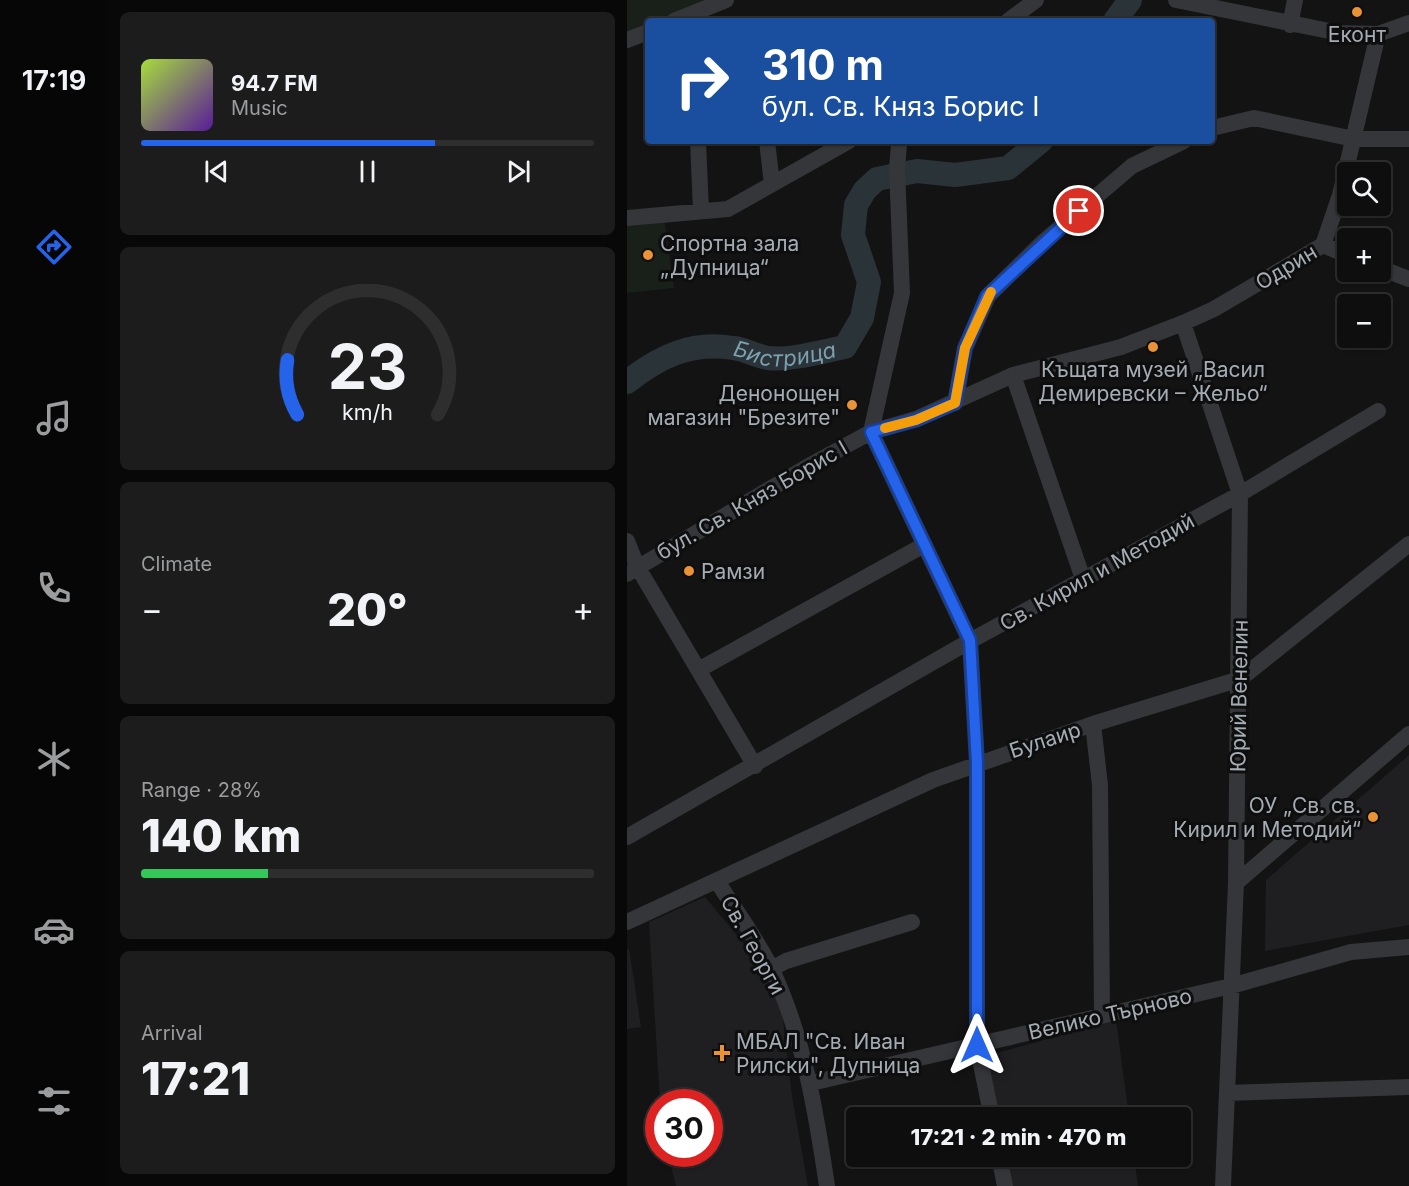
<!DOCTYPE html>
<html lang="en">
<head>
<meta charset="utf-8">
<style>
	body { margin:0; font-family:Inter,sans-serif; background:#1c1c1d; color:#f1f3f6; height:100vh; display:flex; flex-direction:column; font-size:22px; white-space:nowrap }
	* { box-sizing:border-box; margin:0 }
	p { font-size:20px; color:#9b9c9e }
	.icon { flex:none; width:33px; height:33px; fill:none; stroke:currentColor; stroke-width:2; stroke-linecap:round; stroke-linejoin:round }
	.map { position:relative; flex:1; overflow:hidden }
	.panel { display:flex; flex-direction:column; gap:12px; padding:12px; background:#080808; width:519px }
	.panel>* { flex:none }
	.guide { position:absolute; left:18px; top:18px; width:570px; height:126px; border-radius:6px; box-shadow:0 2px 4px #0004,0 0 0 2px #2e2e2f; background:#1a4fa0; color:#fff; overflow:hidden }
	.controls { position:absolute; left:710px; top:162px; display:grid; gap:12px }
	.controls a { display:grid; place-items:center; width:54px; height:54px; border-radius:6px; background:#0e0e0f; box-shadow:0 2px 4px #0004,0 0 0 2px #2e2e2f; font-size:30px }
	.speed { position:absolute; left:18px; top:1089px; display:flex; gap:12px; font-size:30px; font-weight:700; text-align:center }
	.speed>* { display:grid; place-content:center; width:78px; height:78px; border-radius:50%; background:#0e0e0f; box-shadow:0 2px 4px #0004,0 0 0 2px #2e2e2f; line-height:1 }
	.speed .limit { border:9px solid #d22; background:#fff; color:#111 }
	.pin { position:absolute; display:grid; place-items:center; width:51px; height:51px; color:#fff; margin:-26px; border:3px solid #fff; border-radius:50%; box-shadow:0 2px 6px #0007 }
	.me { position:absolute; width:66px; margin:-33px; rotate:0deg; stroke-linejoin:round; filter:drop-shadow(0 0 4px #0008) }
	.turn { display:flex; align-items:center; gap:21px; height:126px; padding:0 18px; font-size:27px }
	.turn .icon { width:78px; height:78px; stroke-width:2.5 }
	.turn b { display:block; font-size:42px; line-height:51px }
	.big { font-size:45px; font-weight:800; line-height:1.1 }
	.panel .tile { flex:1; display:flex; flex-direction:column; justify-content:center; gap:9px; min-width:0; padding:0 21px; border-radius:9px; background:#1c1c1d }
	.panel .dial { align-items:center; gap:0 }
	.dial svg { height:156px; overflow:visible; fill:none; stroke:#2e2e2f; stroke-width:7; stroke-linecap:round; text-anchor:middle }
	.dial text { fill:#f1f3f6; stroke:none }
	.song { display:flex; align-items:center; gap:18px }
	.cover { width:72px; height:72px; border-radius:9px; background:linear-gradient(135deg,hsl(80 70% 55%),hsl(270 70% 35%)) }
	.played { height:6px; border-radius:3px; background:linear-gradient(90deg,#2563eb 65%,#2e2e2f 65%) }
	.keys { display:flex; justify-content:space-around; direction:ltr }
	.heat { display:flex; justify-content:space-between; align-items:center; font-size:33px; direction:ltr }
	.charge { height:9px; border-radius:4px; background:linear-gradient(90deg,#34c759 28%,#2e2e2f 0) }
	.trip { position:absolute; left:219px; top:1107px; width:345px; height:60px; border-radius:6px; background:#0e0e0f; box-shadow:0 2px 4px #0004,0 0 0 2px #2e2e2f; font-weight:800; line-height:60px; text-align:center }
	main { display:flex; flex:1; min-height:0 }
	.tab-bar { display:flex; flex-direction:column; width:108px; justify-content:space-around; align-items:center; background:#060606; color:#9b9c9e }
	.tab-bar .icon { width:42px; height:42px }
	.tab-bar .on { color:#2563eb }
	.tab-bar b { font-size:27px; color:#f1f3f6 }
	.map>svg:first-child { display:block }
	.built { fill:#1f1f21 }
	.green { fill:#191f19 }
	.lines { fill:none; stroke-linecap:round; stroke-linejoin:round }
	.river { stroke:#2a3338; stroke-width:24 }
	.minor { stroke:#343639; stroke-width:16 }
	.route-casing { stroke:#184099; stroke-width:15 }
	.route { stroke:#2563eb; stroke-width:10 }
	.slow { stroke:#f59e0b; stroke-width:10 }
	.poi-dot { fill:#e99236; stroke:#0e0e0f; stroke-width:2 }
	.labels { text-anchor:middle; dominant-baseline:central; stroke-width:6; stroke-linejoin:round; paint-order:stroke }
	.poi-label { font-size:21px; fill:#a5acb4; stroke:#0e0e0f; text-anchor:start }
	.street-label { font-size:21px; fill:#a5acb4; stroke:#0e0e0f }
	.water-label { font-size:22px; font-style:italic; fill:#7d9fae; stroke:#0e0e0f }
</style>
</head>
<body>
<main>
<nav class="tab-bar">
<b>17:19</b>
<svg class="icon on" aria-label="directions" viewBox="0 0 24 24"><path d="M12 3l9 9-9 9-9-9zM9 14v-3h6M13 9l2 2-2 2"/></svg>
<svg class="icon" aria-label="music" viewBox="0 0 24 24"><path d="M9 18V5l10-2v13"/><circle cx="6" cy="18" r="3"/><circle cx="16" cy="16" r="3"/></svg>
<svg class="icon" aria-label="phone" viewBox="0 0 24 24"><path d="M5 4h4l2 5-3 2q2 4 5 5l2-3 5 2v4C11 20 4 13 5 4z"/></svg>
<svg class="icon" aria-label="climate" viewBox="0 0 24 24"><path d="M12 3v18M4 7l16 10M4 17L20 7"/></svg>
<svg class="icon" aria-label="car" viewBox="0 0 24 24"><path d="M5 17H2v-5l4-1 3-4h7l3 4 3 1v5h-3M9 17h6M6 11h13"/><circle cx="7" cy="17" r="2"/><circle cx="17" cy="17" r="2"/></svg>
<svg class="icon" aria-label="filters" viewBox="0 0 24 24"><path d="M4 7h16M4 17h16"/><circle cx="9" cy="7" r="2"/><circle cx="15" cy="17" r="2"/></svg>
</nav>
<section class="panel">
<div class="tile">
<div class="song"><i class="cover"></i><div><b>94.7 FM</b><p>Music</p></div></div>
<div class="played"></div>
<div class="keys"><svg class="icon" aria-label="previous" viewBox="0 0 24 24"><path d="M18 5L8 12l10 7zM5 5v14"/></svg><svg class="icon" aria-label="pause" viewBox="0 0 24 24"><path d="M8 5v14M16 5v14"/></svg><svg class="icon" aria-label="next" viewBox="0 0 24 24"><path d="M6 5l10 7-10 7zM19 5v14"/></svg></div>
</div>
<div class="tile dial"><svg viewBox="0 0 100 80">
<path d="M14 69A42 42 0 1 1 86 69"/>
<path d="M14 69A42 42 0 0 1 9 41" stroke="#2563eb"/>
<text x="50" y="56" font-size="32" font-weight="700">23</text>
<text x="50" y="72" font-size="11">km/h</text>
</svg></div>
<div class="tile"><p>Climate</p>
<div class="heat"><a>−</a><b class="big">20°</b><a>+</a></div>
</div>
<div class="tile"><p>Range · 28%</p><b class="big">140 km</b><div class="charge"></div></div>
<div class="tile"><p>Arrival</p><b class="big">17:21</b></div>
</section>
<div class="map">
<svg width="782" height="1186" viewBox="0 0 782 1186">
	<rect width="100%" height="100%" fill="#131314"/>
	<path class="built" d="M782,755v170l-144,26 1,-71z
		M78,897l59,71 18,43 10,85 16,90h-132l-8,-32h41v-52h-49l-11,-180z
		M2,948l12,79 -14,2v-80z
		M489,1020l13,97h-131l-12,-61z
		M379,1157h128l4,29h-126z"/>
	<path class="green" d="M0,0h99l-52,21h-26v11l-21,8z
		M37,218l10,70 -47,5v-72z"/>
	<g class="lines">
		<g class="river">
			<path d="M488,21l15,-21"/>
			<path id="s1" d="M0,382c32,-25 64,-41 106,-34 12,1 23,8 35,10 21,3 56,-7 77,-11l17,-29 7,-36 -16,-47 3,-30 9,-15 12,-11 40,-8 38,4 53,-7 33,-27"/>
		</g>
		<path class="minor" d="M549,0l163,33 39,1 31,-11
			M47,21l52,-21
			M381,21l28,-21
			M663,25l5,-25
			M0,40l21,-8
			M585,128l42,-10 100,21h55
			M71,141l3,70
			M140,141l5,43
			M272,144l-2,25 5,124 -31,139 99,209 7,122v282l15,73
			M0,218l101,-9 121,-68
			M696,245l24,10
			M753,268l29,11
			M556,323l57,171 -4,389 -13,303
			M386,375l70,204
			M328,403l10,-55 23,-52 55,-54 89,-76 52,-25
			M0,541l10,25 118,200
			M0,574l178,-106 66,-36 45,-13 97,-44 108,-28 62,-24 31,-14 109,-64 17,-50 38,-161
			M73,669l224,-124
			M466,724l7,61 2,230
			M0,837l343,-196 270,-147 138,-83
			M90,881c18,29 40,58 55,89 32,68 44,142 55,216
			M609,883l173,-149
			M0,922l306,-142 160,-56 147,-45 169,-135
			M144,969l15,-8 126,-39
			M184,1083l420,-97 120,-34 58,-5
			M600,1093l182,-6
			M372,1156l6,30"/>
	</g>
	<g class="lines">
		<g class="route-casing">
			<path id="route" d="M350,1045v-282l-7,-123 -99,-208 45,-12 39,-17 10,-55 22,-52 92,-85"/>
		</g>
		<use href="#route" class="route"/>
		<path class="slow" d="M258,428l31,-8 39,-17 10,-55 26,-56"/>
	</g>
	<g class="poi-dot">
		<circle cx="730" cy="12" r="6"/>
		<circle cx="21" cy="255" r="6"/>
		<circle cx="526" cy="347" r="6"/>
		<circle cx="225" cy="405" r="6"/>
		<circle cx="62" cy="571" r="6"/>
		<circle cx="746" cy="817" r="6"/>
		<path d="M92 1044h6v6h6v6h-6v6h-6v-6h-6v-6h6z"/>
	</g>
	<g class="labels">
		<g class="poi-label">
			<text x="730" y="34" text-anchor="middle">Еконт</text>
			<text x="33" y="243">Спортна зала<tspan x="33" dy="24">„Дупница“</tspan></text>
			<text x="526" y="369" text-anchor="middle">Къщата музей „Васил<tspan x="526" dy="24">Демиревски – Жельо“</tspan></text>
			<text x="213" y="393" text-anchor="end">Денонощен<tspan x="213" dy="24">магазин "Брезите"</tspan></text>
			<text x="74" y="571">Рамзи</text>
			<text x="734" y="805" text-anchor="end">ОУ „Св. св.<tspan x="734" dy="24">Кирил и Методий“</tspan></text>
			<text x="109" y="1041">МБАЛ "Св. Иван<tspan x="109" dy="24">Рилски", Дупница</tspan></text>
		</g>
		<g class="street-label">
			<text transform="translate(659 267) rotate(-31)">Одрин</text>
			<text transform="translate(125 500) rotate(-30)">бул. Св. Княз Борис I</text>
			<text transform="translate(470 572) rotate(-29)">Св. Кирил и Методий</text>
			<text transform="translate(612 696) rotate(-89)">Юрий Венелин</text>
			<text transform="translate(418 740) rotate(-18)">Булаир</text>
			<text transform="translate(126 945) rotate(61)">Св. Георги</text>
			<text transform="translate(483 1014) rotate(-13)">Велико Търново</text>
		</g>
		<g class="water-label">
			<text stroke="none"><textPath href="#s1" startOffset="168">Бистрица</textPath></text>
		</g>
	</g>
</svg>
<div class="controls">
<a><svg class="icon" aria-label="search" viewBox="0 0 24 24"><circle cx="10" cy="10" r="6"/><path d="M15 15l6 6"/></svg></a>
<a>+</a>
<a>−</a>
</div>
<div class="speed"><div class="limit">30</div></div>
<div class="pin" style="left:452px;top:211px;background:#d93025"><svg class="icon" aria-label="arrive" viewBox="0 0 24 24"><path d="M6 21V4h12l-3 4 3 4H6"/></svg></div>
<svg class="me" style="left:350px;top:1045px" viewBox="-20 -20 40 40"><path d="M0-17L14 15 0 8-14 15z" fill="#2563eb" stroke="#fff" stroke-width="4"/></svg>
<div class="trip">17:21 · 2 min · 470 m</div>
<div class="guide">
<div class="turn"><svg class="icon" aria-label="right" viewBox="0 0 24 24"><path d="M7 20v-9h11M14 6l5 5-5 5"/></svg><div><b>310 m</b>бул. Св. Княз Борис I</div></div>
</div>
</div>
</main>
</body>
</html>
